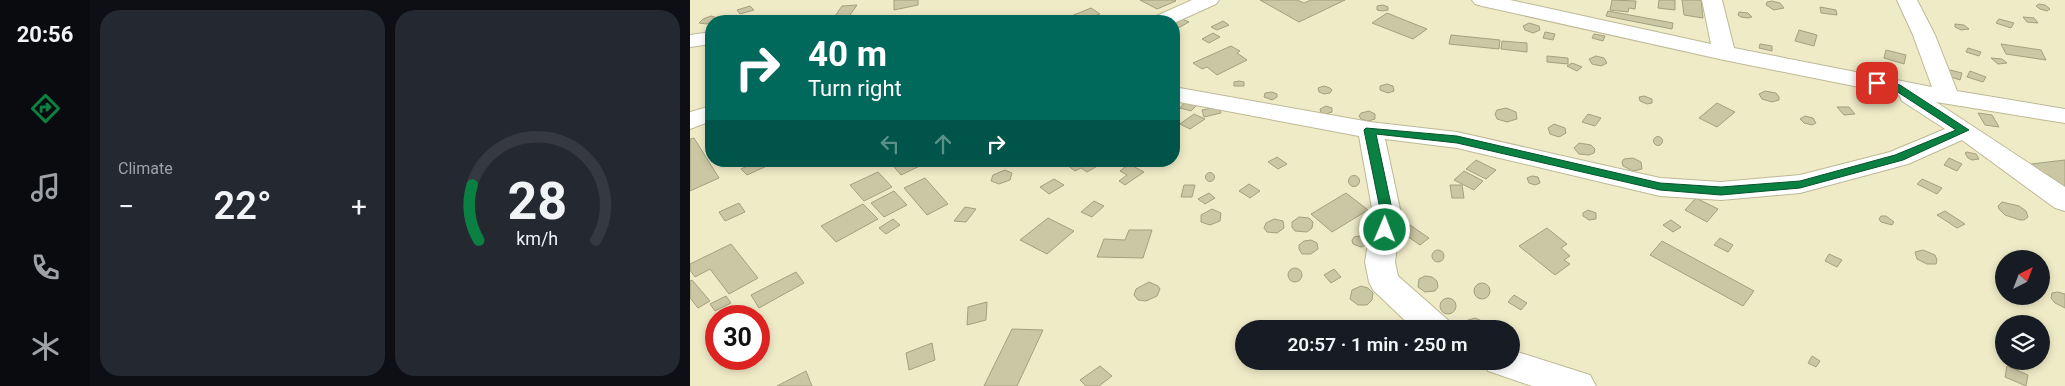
<!DOCTYPE html>
<html lang="en">
<head>
<meta charset="utf-8">
<style>
	body { margin:0; font-family:Roboto,sans-serif; background:#242831; color:#f1f3f6; height:100vh; display:flex; flex-direction:column; font-size:19px; white-space:nowrap }
	* { box-sizing:border-box; margin:0 }
	p { font-size:16px; color:#9ea1a6 }
	.icon { flex:none; width:28px; height:28px; fill:none; stroke:currentColor; stroke-width:2; stroke-linecap:round; stroke-linejoin:round }
	.map { position:relative; flex:1; overflow:hidden }
	.drawer { display:flex; flex-direction:column; gap:10px; padding:10px; background:#0d0f14; width:600px }
	.drawer>* { flex:none }
	.guide { position:absolute; left:15px; top:15px; width:475px; height:152px; border-radius:20px; box-shadow:0 2px 8px #0003; background:#00695c; color:#fff; overflow:hidden }
	.needle { width:32px; rotate:42deg }
	.controls { position:absolute; left:1305px; top:250px; display:grid; gap:10px }
	.controls a { display:grid; place-items:center; width:55px; height:55px; border-radius:50%; background:#171b24; box-shadow:0 2px 8px #0003; font-size:25px }
	.speed { position:absolute; left:15px; top:305px; display:flex; gap:10px; font-size:25px; font-weight:700; text-align:center }
	.speed>* { display:grid; place-content:center; width:65px; height:65px; border-radius:50%; background:#171b24; box-shadow:0 2px 8px #0003; line-height:1 }
	.speed .limit { border:8px solid #d22; background:#fff; color:#111 }
	.pin { position:absolute; display:grid; place-items:center; width:42px; height:42px; color:#fff; margin:-21px; border-radius:10px; box-shadow:0 2px 8px #0006 }
	.me { position:absolute; width:55px; margin:-28px; rotate:1deg; stroke-linejoin:round; filter:drop-shadow(0 0 4px #0008) }
	.turn { display:flex; align-items:center; gap:18px; height:105px; padding:0 20px; font-size:22px }
	.turn .icon { width:65px; height:65px; stroke-width:2.5 }
	.turn b { display:block; font-size:35px; line-height:42px }
	.lanes { display:flex; align-items:center; height:48px; padding:0 20px; background:#0003; justify-content:center; gap:25px; direction:ltr }
	.lanes .off { opacity:.35 }
	.big { font-size:38px; font-weight:600; line-height:1.1 }
	.drawer .widget { flex:1; display:flex; flex-direction:column; justify-content:center; gap:8px; min-width:0; padding:0 18px; border-radius:20px; background:#242831 }
	.drawer .dial { align-items:center; gap:0 }
	.dial svg { height:130px; overflow:visible; fill:none; stroke:#363941; stroke-width:7; stroke-linecap:round; text-anchor:middle }
	.dial text { fill:#f1f3f6; stroke:none }
	.heat { display:flex; justify-content:space-between; align-items:center; font-size:28px; direction:ltr }
	.drawer .tiles { flex:1; display:grid; gap:10px; grid-template-columns:repeat(2,1fr) }
	.trip { position:absolute; left:545px; top:320px; width:285px; height:50px; border-radius:25px; background:#171b24; box-shadow:0 2px 8px #0003; font-weight:600; line-height:50px; text-align:center }
	main { display:flex; flex:1; min-height:0 }
	.tabs { display:flex; flex-direction:column; width:90px; justify-content:space-around; align-items:center; background:#090b0e; color:#9ea1a6 }
	.tabs .icon { width:35px; height:35px }
	.tabs .selected { color:#0b8043 }
	.tabs b { font-size:22px; color:#f1f3f6 }
	.map>svg:first-child { display:block }
	.building { fill:#cbc7a4; stroke:#a4a07e }
	.lines { fill:none; stroke-linecap:round; stroke-linejoin:round }
	.street-casing { stroke:#bdb996; stroke-width:2 }
	.street { fill:#fff; fill-rule:evenodd }
	.route { fill:#0b8043; stroke:#07532c }
</style>
</head>
<body>
<main>
<nav class="tabs">
<b>20:56</b>
<svg class="icon selected" aria-label="directions" viewBox="0 0 24 24"><path d="M12 3l9 9-9 9-9-9zM9 14v-3h6M13 9l2 2-2 2"/></svg>
<svg class="icon" aria-label="music" viewBox="0 0 24 24"><path d="M9 18V5l10-2v13"/><circle cx="6" cy="18" r="3"/><circle cx="16" cy="16" r="3"/></svg>
<svg class="icon" aria-label="phone" viewBox="0 0 24 24"><path d="M5 4h4l2 5-3 2q2 4 5 5l2-3 5 2v4C11 20 4 13 5 4z"/></svg>
<svg class="icon" aria-label="climate" viewBox="0 0 24 24"><path d="M12 3v18M4 7l16 10M4 17L20 7"/></svg>
</nav>
<section class="drawer">
<div class="tiles">
<div class="widget"><p>Climate</p>
<div class="heat"><a>−</a><b class="big">22°</b><a>+</a></div>
</div>
<div class="widget dial"><svg viewBox="0 0 100 80">
<path d="M14 69A42 42 0 1 1 86 69"/>
<path d="M14 69A42 42 0 0 1 10 35" stroke="#0b8043"/>
<text x="50" y="56" font-size="32" font-weight="700">28</text>
<text x="50" y="72" font-size="11">km/h</text>
</svg></div>
</div>
</section>
<div class="map">
<svg width="1375" height="386" viewBox="0 0 1375 386">
	<rect width="100%" height="100%" fill="#efebc7"/>
	<path class="building" d="M204,0h24v5l-24,5z
		M450,0h35l1,1 -19,8z
		M570,0h37l7,3 7,-3h34l-46,22z
		M922,0l24,1 -1,8 -6,-1 -1,4 -18,-2z
		M969,0h16v10l-17,-2z
		M992,0h19l2,18 -19,-3z
		M1082,1l8,2 4,5 -10,2 -8,-5 1,-3z
		M1349,4l6,1 5,4 -3,2 -7,-2 -4,-3z
		M167,5l-9,13 -15,1 9,-13z
		M693,5l5,2v3l-6,1 -5,-1v-4z
		M60,6l4,4 -14,4 -3,-4z
		M1130,7l16,3 1,5 -16,-2z
		M401,8l9,6 -6,2 7,4 -34,1 -3,-2z
		M918,11l65,12 -1,6 -66,-13z
		M1049,12l9,1 4,4 -4,1 -7,-1 -3,-2z
		M697,13l40,16 -14,10 -41,-16z
		M21,16l7,2 -11,6 -8,-1 4,-4z
		M252,16h4l3,3 -2,2h-12z
		M1333,17l11,1 4,5 -11,-1z
		M492,19l7,3 -11,6 -4,-3v-2z
		M1309,19l15,4 -3,5 -15,-5z
		M533,21l6,4 -12,5 -6,-3z
		M839,23l10,3 1,4 -7,3 -8,-3 -2,-4z
		M1265,24l9,1 5,4 -8,1 -6,-3z
		M1109,30l18,5 -3,11 -19,-5z
		M855,32l10,2 -2,6 -10,-2z
		M523,33l7,4 -11,6 -7,-4z
		M904,34l11,2 -2,5 -11,-3z
		M761,35l49,5 -1,9 -50,-5z
		M812,41l25,2v9l-26,-3z
		M1070,44l12,2v5l-13,-3z
		M1311,44l40,6 5,10 -40,-6z
		M541,46l9,5 -3,2 10,7 -30,15 -10,-8 -5,2 -9,-6z
		M1278,48l13,4 -2,4 -13,-4z
		M1196,50l20,5 -2,9 -20,-6z
		M857,56l21,2v6l-21,-2z
		M906,56l8,2 3,5 -6,3 -9,-2 -3,-5z
		M1301,58l11,1 5,4 -9,1z
		M882,63l10,4 -5,4 -10,-5z
		M1260,70l12,3 -2,7 -12,-4z
		M1280,71l16,6 -3,5 -16,-5z
		M549,81l5,1v4h-10v-4z
		M697,84l6,2 1,5 -6,2 -8,-3v-4z
		M634,86l6,2 2,2 -2,3 -6,1 -5,-2 -1,-4z
		M1075,91l11,2 3,4v3l-7,2 -10,-3 -3,-5z
		M582,92l5,2v3l-5,3 -8,-3 1,-4z
		M954,96l8,3v4l-5,1 -7,-3 -1,-4z
		M496,101l12,3 -7,7 -11,-3z
		M1027,103l18,9 -18,15 -18,-9z
		M636,106l6,2v4l-6,2 -5,-1 -1,-4z
		M528,107l3,6 -17,4 -2,-7z
		M1147,107h12l6,7 -11,1z
		M816,108l10,4 1,7 -10,3 -10,-3 -2,-5 2,-4z
		M679,111l6,3v5l-7,2 -7,-2 -2,-3 2,-3z
		M1288,113l14,2 7,12 -14,-2z
		M504,114l11,5 -15,10 -10,-5z
		M898,114l13,4 -6,8 -13,-4z
		M1115,116l8,2 3,5 -4,2 -8,-2 -4,-4z
		M864,124l11,4 1,5 -7,4 -9,-3 -2,-6z
		M963.5 141a4.5 4.5 0 1 1 9 0a4.5 4.5 0 1 1-9 0Z
		M4,138l25,40 -29,13v-52z
		M889,143l12,2 4,4 -1,4 -5,2 -10,-1 -5,-6z
		M1277,152l9,2 3,5 -7,1 -4,-2 -3,-5z
		M587,157l10,7 -9,5 -10,-7z
		M943,158l8,4 1,7 -9,2 -10,-5 -1,-4 2,-3z
		M1259,158l13,6 -5,7 -13,-6z
		M786,160l20,10 -10,9 -20,-10z
		M1375,160v26l-6,1 -28,-23z
		M68,161h4l5,5 -20,9 -6,-6z
		M199,161h41l-29,14z
		M375,161h41l-19,11 -6,-4 -6,3 -12,-9z
		M439,164l15,8 -19,13 -6,-4 8,-6 -7,-4z
		M315,170l7,3 -2,7 -11,4 -8,-3 2,-6z
		M774,171l19,10 -9,9 -20,-10z
		M188,172l14,15 -28,14 -14,-16z
		M515.5 177a4.5 4.5 0 1 1 9 0a4.5 4.5 0 1 1-9 0Z
		M658.5 181a5.5 5.5 0 1 1 11 0a5.5 5.5 0 1 1-11 0Z
		M842,176l6,1 2,6 -5,2 -6,-2 -2,-5z
		M235,178l23,26 -21,11 -23,-27z
		M364,179l10,6 -15,9 -9,-7z
		M1232,179l20,9 -5,6 -20,-10z
		M559,184l11,7 -10,7 -11,-7z
		M494,185h11l-3,12h-11z
		M760,185h12l2,13h-12z
		M204,191l13,14 -23,12 -13,-14z
		M519,193l6,5 -10,6 -7,-5z
		M656,193l22,17 -36,22 -21,-18z
		M1006,198l22,11 -11,13 -22,-12z
		M404,201l10,5 -12,11 -11,-5z
		M1312,202l17,4 7,5 2,6 -4,3h-4l-15,-5 -6,-6 -1,-3z
		M49,203l6,9 -20,9 -6,-9z
		M173,204l15,15 -42,23 -15,-16z
		M275,207l11,2 -10,13 -12,-1z
		M522,209l9,4 -1,8 -10,4 -9,-3v-7z
		M898,210l8,3v6l-7,1 -6,-4v-3z
		M1255,211l20,13 -8,4 -20,-13z
		M1191,216h5l8,6 -2,3 -11,-3 -2,-3z
		M609,217l10,1 4,4 -1,6 -5,4 -12,-1 -3,-4v-5z
		M358,218l26,13 -27,23 -27,-14z
		M203,219l7,6 -14,9 -7,-6z
		M584,219l9,2 1,7 -7,5 -10,-1 -3,-4 2,-5z
		M981,220l10,7 -8,5 -10,-7z
		M720,225l19,13 -9,7 -19,-13z
		M857,228l20,16 -6,4 9,8 -6,4 6,4 -15,11 -36,-29z
		M439,230h23l-9,28 -46,-1 7,-18 21,1z
		M669,236l8,2 1,4 -2,3 -5,2 -8,-3 -1,-4 2,-3z
		M1030,238l13,7 -5,7 -14,-7z
		M621,240l6,3 1,6 -7,5h-9l-3,-5v-4l5,-4z
		M972,241l92,50 -11,15 -93,-51z
		M41,244l27,34 -29,16 -19,-25 -15,8 -5,-7v-6z
		M742 256a6 6 0 1 1 12 0a6 6 0 1 1-12 0Z
		M1233,250l12,5 2,5 -1,4h-9l-10,-5 -2,-7z
		M1139,254l13,6 -5,7 -12,-6z
		M598 275a7 7 0 1 1 14 0a7 7 0 1 1-14 0Z
		M644,269l7,8 -10,6 -7,-8z
		M106,272l8,11 -45,25 -8,-13z
		M735,276l7,1 5,4 1,6 -3,4 -10,1 -7,-5 1,-8z
		M2,280l18,21 -12,7 -8,-10v-17z
		M459,282l9,4 2,3 -3,7 -11,5 -8,-1 -4,-5 2,-6z
		M784 291a8 8 0 1 1 16 0a8 8 0 1 1-16 0Z
		M671,286l7,2 5,5 -1,7 -5,5h-9l-8,-6 2,-9z
		M1368,292l7,2v14l-10,-5 -4,-5 1,-5z
		M824,295l13,8 -6,7 -13,-8z
		M36,296l5,7 -16,8 -5,-7z
		M750 306a8 8 0 1 1 16 0a8 8 0 1 1-16 0Z
		M297,302l-1,18 -19,5 1,-18z
		M785,318l7,3 3,8h-22l2,-8z
		M322,329l31,1 -26,56h-33z
		M242,343l3,17 -26,10 -3,-17z
		M1122,356l8,5 -4,6 -8,-4z
		M410,366l12,10 -13,10h-13l-6,-6z
		M1317,366l21,9 -2,11 -21,-9z
		M116,371l6,15h-35z"/>
	<g class="lines">
		<g class="street-casing">
			<path id="street" d="M502,0h27l-3,4 -42,19v-2h-23l3,-4z
				M782,0h38l201,44 -9,-44h20l12,48 198,39 -19,-52 -16,-35h20l18,35 22,56 108,18v14l-129,-21 129,85v24l-10,-3 -93,-68 -54,24 -108,29 -79,7 -61,-4 -203,-48 -72,-9 16,75 -6,48 3,14 50,44 4,9h-38l-41,-39 -4,-8 -4,-20 8,-48 -14,-78 -185,-35v-14l196,35 87,10 203,46 61,4 79,-7 90,-23 55,-23 -43,-28 -3,-6 -175,-35 -242,-54 -7,-2z
				M21,32v12l-21,3v-12z
				M21,106v15l-21,8v-17z
				M821,350l79,25 6,11h-64l-44,-15 -5,-10h28z"/>
		</g>
		<use href="#street" class="street"/>
	</g>
	<path class="route" d="M1187,80l23,5 69,45 -66,30 -103,28 -79,7 -61,-5 -203,-47 -81,-9 17,80 -4,19 -4,1 -6,-4 2,-16 -17,-84 2,-2 91,8 203,47 61,4 79,-6 95,-26 61,-25 -63,-41 -19,-4v-4z"/>
</svg>
<div class="controls">
<a><svg class="needle" viewBox="-14 -14 28 28"><path d="M0-13l5 13h-10z" fill="#e53935"/><path d="M0 13l5-13h-10z" fill="#9ea1a6"/></svg></a>
<a><svg class="icon" aria-label="layers" viewBox="0 0 24 24"><path d="M12 4l9 5-9 5-9-5zM3 14l9 5 9-5"/></svg></a>
</div>
<div class="speed"><div class="limit">30</div></div>
<div class="pin" style="left:1187px;top:83px;background:#d93025"><svg class="icon" aria-label="arrive" viewBox="0 0 24 24"><path d="M6 21V4h12l-3 4 3 4H6"/></svg></div>
<svg class="me" style="left:695px;top:230px" viewBox="-20 -20 40 40"><circle r="17" fill="#0b8043" stroke="#fff" stroke-width="3"/><path d="M0-11L8 9 0 5-8 9z" fill="#fff"/></svg>
<div class="trip">20:57 · 1 min · 250 m</div>
<div class="guide">
<div class="turn"><svg class="icon" aria-label="right" viewBox="0 0 24 24"><path d="M7 20v-9h11M14 6l5 5-5 5"/></svg><div><b>40 m</b>Turn right</div></div>
<div class="lanes"><svg class="icon off" aria-label="left" viewBox="0 0 24 24"><path d="M17 20v-9H6M10 6l-5 5 5 5"/></svg><svg class="icon off" aria-label="ahead" viewBox="0 0 24 24"><path d="M12 20V5M6 11l6-6 6 6"/></svg><svg class="icon" aria-label="right" viewBox="0 0 24 24"><path d="M7 20v-9h11M14 6l5 5-5 5"/></svg></div>
</div>
</div>
</main>
</body>
</html>
